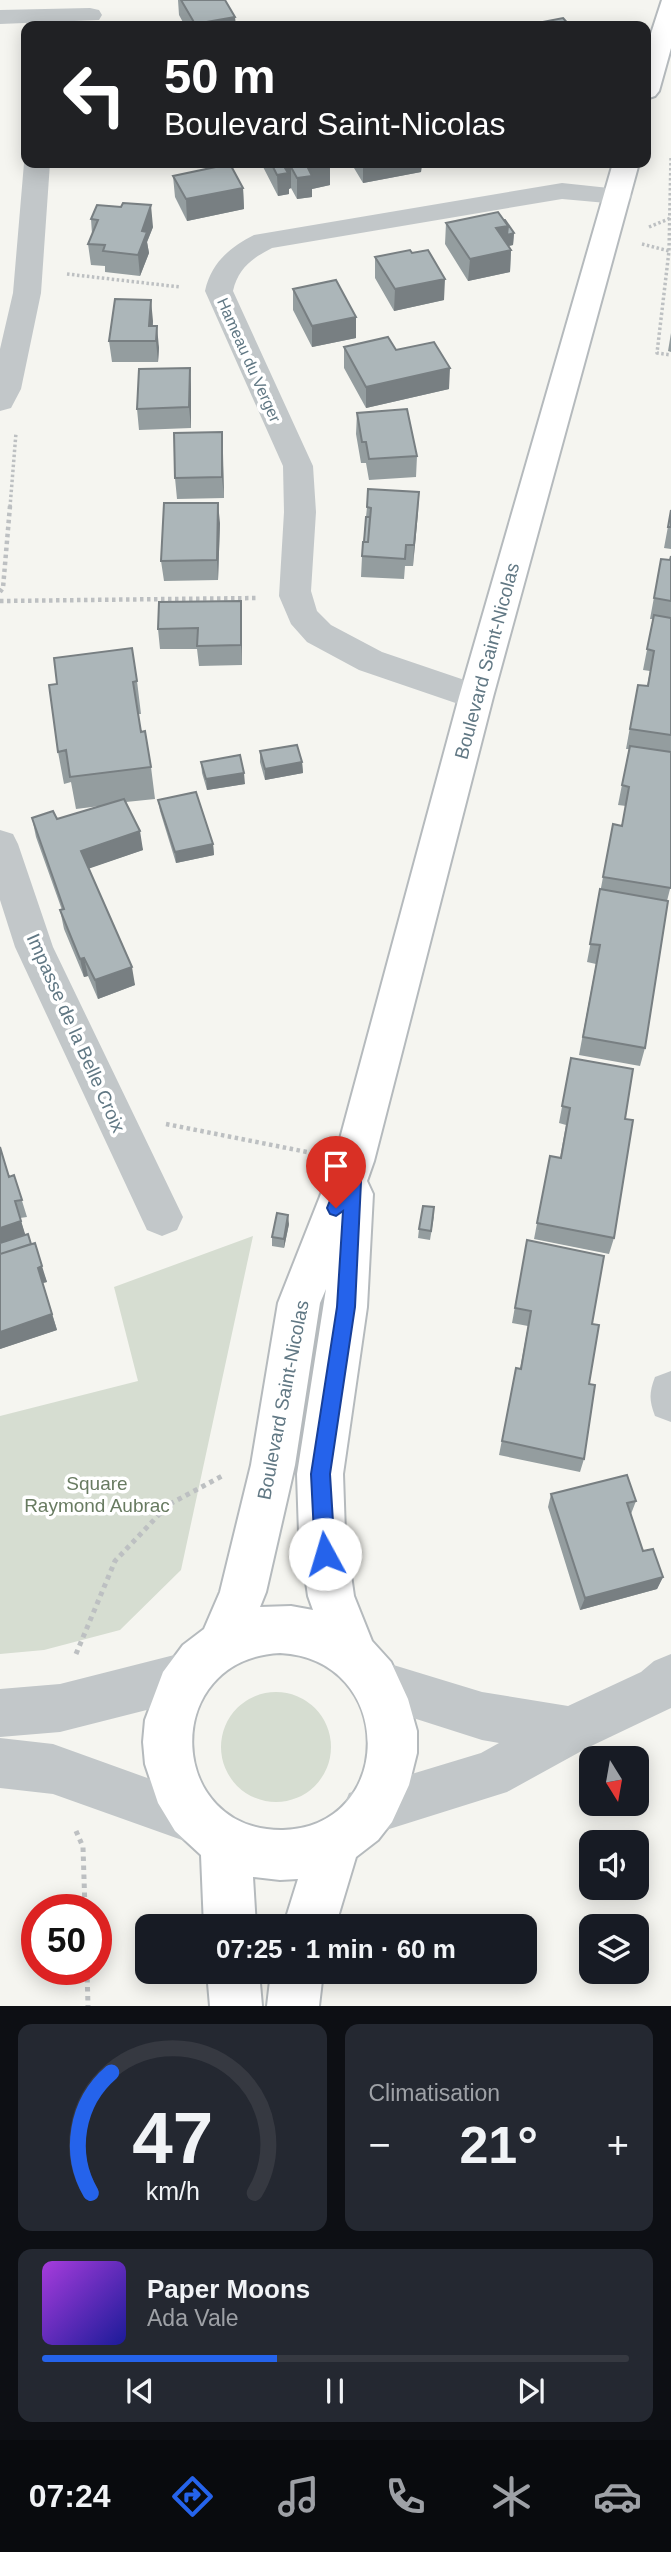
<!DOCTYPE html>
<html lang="fr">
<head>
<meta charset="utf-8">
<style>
	body { margin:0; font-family:Arial,sans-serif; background:#242831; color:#f1f3f6; height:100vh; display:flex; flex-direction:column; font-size:26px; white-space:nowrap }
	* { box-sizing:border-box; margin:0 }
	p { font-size:23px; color:#9ea1a6 }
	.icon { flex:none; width:38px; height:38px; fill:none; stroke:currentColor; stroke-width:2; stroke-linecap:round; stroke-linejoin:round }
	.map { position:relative; height:2006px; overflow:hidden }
	.drawer { display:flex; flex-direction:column; gap:18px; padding:18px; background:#0d0f14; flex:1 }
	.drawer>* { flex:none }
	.hud { position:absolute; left:21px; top:21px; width:630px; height:147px; border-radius:14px; box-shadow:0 4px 18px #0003; background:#202124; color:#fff; overflow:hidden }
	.needle { width:46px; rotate:169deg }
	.buttons { position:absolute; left:579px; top:1746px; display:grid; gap:14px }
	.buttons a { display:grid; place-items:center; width:70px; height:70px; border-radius:14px; background:#171b24; box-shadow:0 4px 18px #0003; font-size:35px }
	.speed { position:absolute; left:21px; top:1894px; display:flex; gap:14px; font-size:35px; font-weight:700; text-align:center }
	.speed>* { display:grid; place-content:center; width:91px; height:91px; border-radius:50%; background:#171b24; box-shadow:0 4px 18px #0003; line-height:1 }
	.speed .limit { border:10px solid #d22; background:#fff; color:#111 }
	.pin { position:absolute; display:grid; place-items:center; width:60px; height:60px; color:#fff; margin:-72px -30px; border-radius:50% 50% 50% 0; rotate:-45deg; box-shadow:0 0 7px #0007 }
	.pin .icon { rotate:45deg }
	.me { position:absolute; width:77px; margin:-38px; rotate:354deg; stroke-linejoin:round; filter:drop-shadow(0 0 5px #0008) }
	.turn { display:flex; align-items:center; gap:24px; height:147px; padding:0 28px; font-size:32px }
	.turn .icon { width:91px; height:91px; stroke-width:2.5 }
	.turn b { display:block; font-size:49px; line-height:60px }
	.big { font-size:52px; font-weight:700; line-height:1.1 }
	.drawer .tile { flex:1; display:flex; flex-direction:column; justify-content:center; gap:10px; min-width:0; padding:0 24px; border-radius:14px; background:#242831 }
	.drawer .dial { align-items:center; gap:0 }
	.dial svg { height:182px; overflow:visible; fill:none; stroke:#363941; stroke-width:7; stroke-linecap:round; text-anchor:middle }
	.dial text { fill:#f1f3f6; stroke:none }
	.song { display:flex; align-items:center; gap:21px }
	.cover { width:84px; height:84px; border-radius:10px; background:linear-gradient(135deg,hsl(280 70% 55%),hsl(240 70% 35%)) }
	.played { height:7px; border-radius:4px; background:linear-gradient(90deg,#2563eb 40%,#363941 40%) }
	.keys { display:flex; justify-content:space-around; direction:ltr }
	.heat { display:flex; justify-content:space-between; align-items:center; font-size:38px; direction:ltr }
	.drawer .tiles { flex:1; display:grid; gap:18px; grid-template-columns:1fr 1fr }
	.tile:last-child { grid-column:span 2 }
	.trip { position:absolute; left:135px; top:1914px; width:402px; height:70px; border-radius:14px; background:#171b24; box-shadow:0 4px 18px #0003; font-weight:700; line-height:70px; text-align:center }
	.tab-bar { display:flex; height:112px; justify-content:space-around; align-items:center; background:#090b0e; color:#9ea1a6 }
	.tab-bar .icon { width:49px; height:49px }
	.tab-bar .active { color:#2563eb }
	.tab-bar b { font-size:32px; color:#f1f3f6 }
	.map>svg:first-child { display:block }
	.green { fill:#d6ddd1 }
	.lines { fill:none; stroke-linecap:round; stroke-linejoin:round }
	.major-casing { stroke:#b5babd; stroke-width:4 }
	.path-far2 { stroke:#bdc0c2; stroke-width:3.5; stroke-dasharray:2.5 2.5; stroke-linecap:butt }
	.path-far1 { stroke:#bdc0c2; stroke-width:4.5; stroke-dasharray:3.5 3.5; stroke-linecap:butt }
	.path { stroke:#bdc0c2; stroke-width:5; stroke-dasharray:4.5 4.5; stroke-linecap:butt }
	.minor { fill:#c2c7c9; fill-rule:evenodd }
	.major { fill:#fff; fill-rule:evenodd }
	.wall { fill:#949d9f }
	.shaded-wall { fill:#787f82 }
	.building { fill:#acb6b9; stroke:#787f82; stroke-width:2 }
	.route { fill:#2563eb; stroke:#184099; stroke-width:2 }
	.labels { text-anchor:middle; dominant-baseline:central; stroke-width:7; stroke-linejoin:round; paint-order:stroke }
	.far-street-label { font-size:16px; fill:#617884; stroke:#fff }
	.street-label { font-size:19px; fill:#617884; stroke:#fff }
	.park-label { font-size:19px; fill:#687b61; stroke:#fff }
</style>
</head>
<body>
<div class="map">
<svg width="671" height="2006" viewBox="0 0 671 2006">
	<rect width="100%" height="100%" fill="#f5f5f0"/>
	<path class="green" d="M253,1236l-72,334 -61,60 -76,20 -44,4v-238l138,-35 -24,-94z
		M221 1747a55 55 0 1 1 110 0a55 55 0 1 1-110 0Z"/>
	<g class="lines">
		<g class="major-casing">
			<path id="major" d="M662,0h9v48l-12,43 -4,5 -9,3v-50z
				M613,163h26l-146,534 -119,464 -7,20 6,13 -6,113 -24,167 2,59 9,63 18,45 19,21 17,37 9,32v22l-8,32 -17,37 -14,18 -22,17 -21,70h-52l15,-48 -18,1 -27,-3 3,50h-52l-3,-72 -26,-24 -17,-28 -13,-39 -2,-22 2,-22 18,-48 20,-27 21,-16 16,-37 31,-127 27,-162 56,-142 125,-464zM326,1289l-29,185 2,59 9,63 5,14 -22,-4 -31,1 6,-15 29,-127 25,-162zM280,1653c117,6 116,174 3,177 -117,2 -124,-171 -3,-177z
				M207,1972h52l3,34h-52z
				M271,1972h52l-4,34h-52z"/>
		</g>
		<path class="path-far2" d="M671,158l-2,93 -12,102 14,2
			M649,227l22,-9
			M642,244l27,7
			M67,274l113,13
			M10,507l6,-74"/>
		<path class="path-far1" d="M0,592l3,-4 7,-82
			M0,601l256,-3
			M166,1124l146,29"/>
		<path class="path" d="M76,1654l39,-93 53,-56 54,-29
			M76,1831l7,16 2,62
			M87,1969l1,37"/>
		<path class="minor" d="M90,8l9,2 3,5 -3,5 -99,4v-14z
			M26,159v4h24l-9,130 -20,96 -10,19 -11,3v-62l13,-56 11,-130z
			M562,183l66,7 4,6 -4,6 -10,2 -56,-5 -290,49c-20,10 -34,21 -39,43l80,175 3,46 -5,79 6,20 14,14 51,27 106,36 5,9 -5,9 -12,4 -117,-40 -52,-28 -16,-18 -12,-28 5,-84 -1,-46 -78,-175c6,-28 25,-44 49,-56z
			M0,830l13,4 5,10 35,103 130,270 -6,13 -15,6 -15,-6 -132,-283 -15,-47z
			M671,1371v51l-16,-6c-6,-16 -6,-23 0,-39z
			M190,1651l17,7 7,17 -7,17 -17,7 -130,33 -60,5v-48l60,-5z
			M671,1654v54l-84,40 -80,44 -140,44 -18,-7 -7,-18 7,-18 132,-40 18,-10 -17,-3 -122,-39 -7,-17 7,-17 17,-7 105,32 86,14 73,-34 13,-11z
			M0,1738l53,6 161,58 7,18 -7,18 -18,7 -143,-51 -53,-6z"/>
		<use href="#major" class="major"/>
	</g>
	<path class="wall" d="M178,0h47l11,26h-51l-6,-11z
		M261,163h68l1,22 -18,4v8l-15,2 -6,-11 -2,1v5l-11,2z
		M351,163h71l-1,9 -58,11z
		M173,176l70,12 1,21 -57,12 -12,-24z
		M91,219l62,8 -6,15 2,11 -9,23 -35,-4v-6l-14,-1 -3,-21 4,-10z
		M446,223l68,10 -1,12 -4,1 2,4 -1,22 -42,9 -23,-37z
		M412,253l32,47 -50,11 -19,-33v-21z
		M293,289l63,49 -44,9 -19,-37z
		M153,321v5l6,22 -1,14h-46l-3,-21z
		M671,333v19l-3,-1z
		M344,347l52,3 53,39 -83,19 -22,-40z
		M190,368l1,21v39l-52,2 -2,-21z
		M357,413l60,43 -1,21 -47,3 -3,-17h-5l-5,-29z
		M222,432l2,66 -47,1 -2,-21z
		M419,492l-6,74h-8l-1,13 -43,-2 1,-21 5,-49z
		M671,510v39l-7,-1z
		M220,523l-2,57 -54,1 -3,-20z
		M671,556v329l-4,16 -22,147 -5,18 -61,-11 17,-91 -9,-2 26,-138 9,2 4,-20 -8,-1 11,-56h-3l8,-44 13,-19 3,-15 -7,-1 10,-51h-3l11,-60 9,1z
		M241,601l1,64 -43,1 -2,-17h-37l-2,-20z
		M137,681l4,33h-3l3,18 10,35 4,32 -29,3 17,48 -54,18 46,117 -37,14 -10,-23 -4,1 -20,-48 -4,-19h2l-26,-73 -4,-19 25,1 43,-13 -24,3 -5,-27 -7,2 -6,-32 -9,-67z
		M260,751l42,11 1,11 -38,7 -5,-18z
		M201,762l44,22 -38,6 -5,-17z
		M158,800l55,44 1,11 -38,8 -16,-52z
		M571,1058l54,61 -11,119 -5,16 -75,-15 16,-83 10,2 6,-33 -7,-2z
		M0,1147l9,30 5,-2 13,42 -7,1 5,17 7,9 15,38 -4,1 14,47 -57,19z
		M434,1216l-4,24 -12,-2 1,-9z
		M289,1224l-5,24 -12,-2v-9z
		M527,1240l65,84 -8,135 -4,13 -81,-17 17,-87 4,1 8,-43 -16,-3z
		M551,1494l85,7 -5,13 12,37 20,26 -6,12 -77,21 -32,-103z"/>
	<path class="shaded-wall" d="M235,17l1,9h-41v-2z
		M363,163h59l-1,9 -58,11z
		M453,163h30l-30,5z
		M330,164v21l-18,4v8l-15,2v-21l11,-10z
		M291,167v21l-2,1v5l-11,2 -1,-21 8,-7z
		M243,188l1,21 -57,12 -1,-22z
		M151,205l2,22 -6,15 2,11 -9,23 -2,-21 4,-24z
		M508,226l6,7 -1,12 -19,4 2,-21z
		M511,250l-1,22 -42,9 2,-22z
		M445,279l-1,21 -50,11 1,-22z
		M151,300l2,21 -2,20 -2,-15z
		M356,317v21l-44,9v-21z
		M157,326l2,22 -1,14 -2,-21z
		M190,368l1,21v39l-2,-21z
		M450,368l-1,21 -83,19v-21z
		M222,432l1,21 1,45 -2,-21z
		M419,492l-1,21 -5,53 1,-21z
		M218,503l2,20 -2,57 -1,-20z
		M241,601l1,20v44l-1,-20z
		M302,762l1,11 -38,7v-11z
		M244,773l1,11 -38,6 -1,-11z
		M140,831l3,19 -58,20 -4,-19z
		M213,844l1,11 -38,8 -1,-11z
		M84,958l4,18 -4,1 -4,-18z
		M132,967l3,18 -37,14 -3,-19z
		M15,1201l11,36 -26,9v-18z
		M288,1215l1,9 -5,24v-9z
		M42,1266l5,16 -5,1 -4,-15z
		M52,1314l5,16 -57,19v-17z
		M663,1577l-6,12 -77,21 5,-12z"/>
	<path class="building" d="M181,0h44l10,17 -40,7z
		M563,18l7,8h-24l-3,-4z
		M271,163h58l1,1 -22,4 4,8 -15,2 -6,-11 -6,1 3,5 -11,2z
		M230,164l13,24 -57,11 -13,-23z
		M123,203l28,2 -9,26 5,1 -9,23 -35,-4 2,-6 -17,-1 10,-24 -7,-1 6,-14 24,2z
		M498,212l10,14 -12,2 15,22 -41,9 -24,-36z
		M504,220h1l9,13 -7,2 1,-9z
		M410,250l2,3 16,-3 17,29 -50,10 -20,-32z
		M336,280l20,37 -44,9 -19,-37z
		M115,299l36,1 -2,26h8l-1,15h-47z
		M388,337l8,13 38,-8 16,26 -84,19 -22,-40z
		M190,368l-1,39 -52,2 2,-40z
		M407,409l10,47 -48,3 -3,-17h-4l-5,-29z
		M222,432v45l-47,1 -1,-45z
		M368,489l51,3 -5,53h-8l-1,14 -43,-3 1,-14h5l3,-34 -4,-1z
		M164,503h54l-1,57 -56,1z
		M671,510v17h-3z
		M366,517h4l-2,25h-4z
		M671,556v45l-17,-3 7,-39 9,1z
		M241,601v44l-44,1 1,-18 -40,1 1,-27z
		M654,615l17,3v117l-41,-6 8,-44 10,1 6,-35 -7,-2z
		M132,648l5,33 -4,1 8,50 4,-1 6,36 -81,10 -4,-27 -8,2 -9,-67 8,-1 -3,-26z
		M297,745l5,17 -37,7 -5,-18z
		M630,746l41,6v136l-68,-11 10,-53 9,2 7,-39 -7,-2z
		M240,755l4,18 -38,6 -5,-17z
		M196,792l17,52 -38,8 -17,-52z
		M124,799l16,32 -59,20 51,116 -37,13 -11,-22 -4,1 -20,-49 4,-1 -32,-91 21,-7 4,8z
		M600,889l68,12 -23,147 -62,-11 17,-92 -10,-1z
		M571,1058l62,11 -8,50 8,1 -19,118 -77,-15 13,-67 11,2 9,-50 -8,-2z
		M0,1147l9,30 5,-2 8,25 -7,1 6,20 -21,7z
		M423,1206l11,1 -3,24 -12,-2z
		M277,1213l11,2 -4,24 -12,-2z
		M28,1234l3,10 -31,10v-11z
		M527,1240l77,16 -12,68 7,1 -10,59 6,1 -11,74 -82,-18 14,-73 5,1 10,-58 -16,-3z
		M35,1243l7,23 -4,2 14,46 -52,18v-78z
		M627,1475l9,26 -9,2 16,48 10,-2 10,28 -78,21 -34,-104z"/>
	<path class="route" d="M354,1153l6,3 2,5 -7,146 -25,167 5,80 -3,7 -7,2 -7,-2 -3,-7 -4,-80 26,-167 6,-96 -7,5 -6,-2 -3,-6 21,-52z"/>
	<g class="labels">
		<g class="far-street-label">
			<text transform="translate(249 360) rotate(66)">Hameau du Verger</text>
		</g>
		<g class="street-label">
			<text transform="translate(487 661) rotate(-75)">Boulevard Saint-Nicolas</text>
			<text transform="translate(76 1033) rotate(66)">Impasse de la Belle Croix</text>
			<text transform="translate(283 1400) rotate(-79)">Boulevard Saint-Nicolas</text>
		</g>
		<g class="park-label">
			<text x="97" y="1483">Square<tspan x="97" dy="22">Raymond Aubrac</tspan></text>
		</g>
	</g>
</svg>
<div class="buttons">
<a><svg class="needle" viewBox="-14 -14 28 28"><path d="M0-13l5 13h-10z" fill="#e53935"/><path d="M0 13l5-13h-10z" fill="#9ea1a6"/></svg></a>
<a><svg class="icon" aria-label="sound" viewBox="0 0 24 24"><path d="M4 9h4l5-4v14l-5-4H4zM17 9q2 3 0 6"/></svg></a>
<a><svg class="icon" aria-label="layers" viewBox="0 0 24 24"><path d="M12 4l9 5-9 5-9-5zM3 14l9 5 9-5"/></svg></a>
</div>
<div class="speed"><div class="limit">50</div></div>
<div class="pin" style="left:336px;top:1208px;background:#d93025"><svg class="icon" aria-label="arrive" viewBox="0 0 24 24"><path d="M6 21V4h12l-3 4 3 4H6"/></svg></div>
<svg class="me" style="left:325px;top:1554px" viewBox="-20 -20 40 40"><circle r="19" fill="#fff"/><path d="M0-13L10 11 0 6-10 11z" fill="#2563eb"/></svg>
<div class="trip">07:25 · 1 min · 60 m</div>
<div class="hud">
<div class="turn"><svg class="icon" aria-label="left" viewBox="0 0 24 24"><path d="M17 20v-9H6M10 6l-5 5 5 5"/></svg><div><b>50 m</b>Boulevard Saint-Nicolas</div></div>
</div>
</div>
<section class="drawer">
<div class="tiles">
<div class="tile dial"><svg viewBox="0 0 100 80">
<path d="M14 69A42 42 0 1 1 86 69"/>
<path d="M14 69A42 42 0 0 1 23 16" stroke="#2563eb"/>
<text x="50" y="56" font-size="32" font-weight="700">47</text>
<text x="50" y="72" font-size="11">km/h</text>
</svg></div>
<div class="tile"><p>Climatisation</p>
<div class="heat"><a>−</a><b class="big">21°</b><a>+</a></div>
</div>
<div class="tile">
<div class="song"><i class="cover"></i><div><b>Paper Moons</b><p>Ada Vale</p></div></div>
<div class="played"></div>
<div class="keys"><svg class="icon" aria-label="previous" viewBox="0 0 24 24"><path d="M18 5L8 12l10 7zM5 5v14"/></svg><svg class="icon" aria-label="pause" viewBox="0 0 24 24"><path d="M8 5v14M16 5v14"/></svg><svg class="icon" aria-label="next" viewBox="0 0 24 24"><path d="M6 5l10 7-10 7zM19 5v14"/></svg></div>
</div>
</div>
</section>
<nav class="tab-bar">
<b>07:24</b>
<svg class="icon active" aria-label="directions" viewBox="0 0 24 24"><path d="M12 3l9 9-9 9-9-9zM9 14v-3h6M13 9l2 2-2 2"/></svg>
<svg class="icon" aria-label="music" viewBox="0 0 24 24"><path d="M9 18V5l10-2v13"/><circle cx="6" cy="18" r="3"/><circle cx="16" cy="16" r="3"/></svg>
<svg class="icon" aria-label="phone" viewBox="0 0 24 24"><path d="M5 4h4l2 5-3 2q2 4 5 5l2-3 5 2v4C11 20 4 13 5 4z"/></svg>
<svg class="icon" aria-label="climate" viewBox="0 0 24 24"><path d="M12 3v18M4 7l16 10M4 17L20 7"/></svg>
<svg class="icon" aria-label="car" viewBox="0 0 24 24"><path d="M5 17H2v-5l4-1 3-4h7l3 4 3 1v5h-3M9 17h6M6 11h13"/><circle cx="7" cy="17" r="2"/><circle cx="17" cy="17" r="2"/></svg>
</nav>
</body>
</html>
